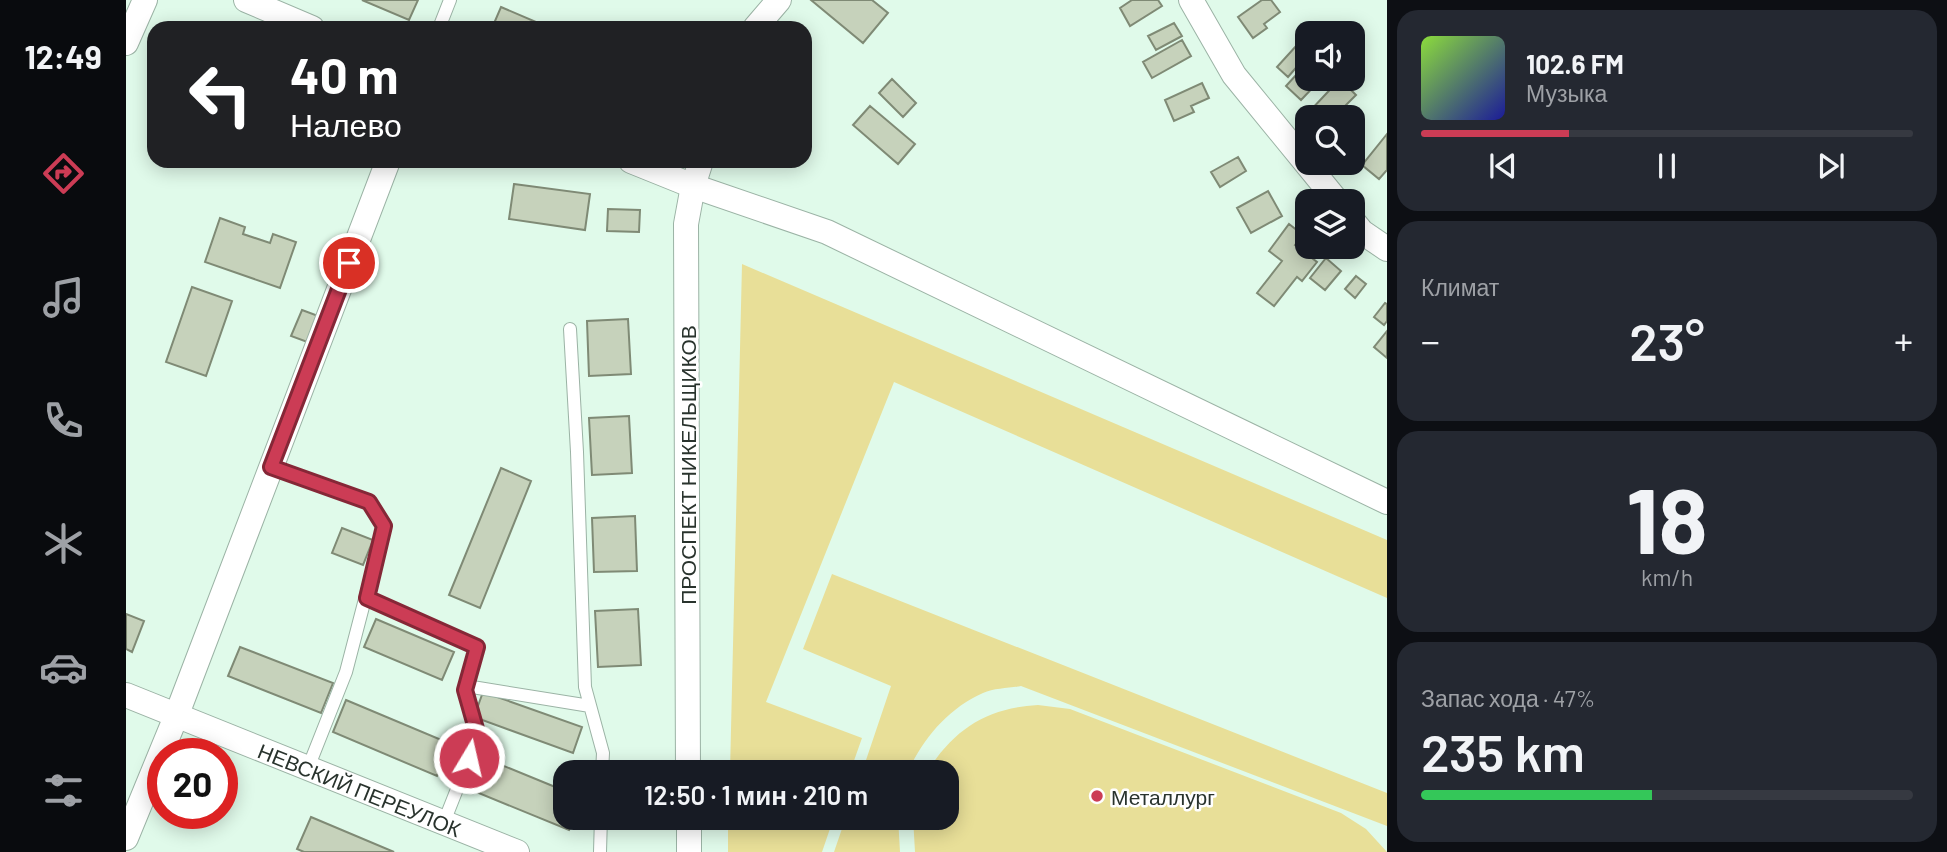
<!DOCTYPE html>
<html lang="ru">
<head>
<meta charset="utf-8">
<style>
	body { margin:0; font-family:Barlow,sans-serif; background:#242831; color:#f1f3f6; height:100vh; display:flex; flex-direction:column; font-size:26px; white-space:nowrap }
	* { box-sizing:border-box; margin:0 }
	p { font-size:23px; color:#9ea1a6 }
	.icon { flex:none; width:38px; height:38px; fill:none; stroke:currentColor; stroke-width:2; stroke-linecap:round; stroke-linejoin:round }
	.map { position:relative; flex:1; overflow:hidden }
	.details { display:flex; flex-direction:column; gap:10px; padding:10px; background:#0d0f14; width:560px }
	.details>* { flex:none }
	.top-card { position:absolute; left:21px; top:21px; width:665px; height:147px; border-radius:21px; box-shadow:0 4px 18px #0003; background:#202124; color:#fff; overflow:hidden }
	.controls { position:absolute; left:1169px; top:21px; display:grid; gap:14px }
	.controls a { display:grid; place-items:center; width:70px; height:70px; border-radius:14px; background:#171b24; box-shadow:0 4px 18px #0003; font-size:35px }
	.speed { position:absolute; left:21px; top:738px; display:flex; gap:14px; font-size:35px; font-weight:700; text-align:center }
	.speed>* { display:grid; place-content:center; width:91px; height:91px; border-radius:50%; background:#171b24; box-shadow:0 4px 18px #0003; line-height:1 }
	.speed .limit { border:10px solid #d22; background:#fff; color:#111 }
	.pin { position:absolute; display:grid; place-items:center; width:60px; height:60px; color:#fff; margin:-30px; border:4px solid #fff; border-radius:50%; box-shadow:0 2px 7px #0007 }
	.me { position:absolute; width:77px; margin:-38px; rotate:9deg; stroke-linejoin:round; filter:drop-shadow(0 0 5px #0008) }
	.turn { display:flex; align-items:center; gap:24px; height:147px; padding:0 28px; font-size:32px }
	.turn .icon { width:91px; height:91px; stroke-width:2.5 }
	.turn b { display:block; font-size:49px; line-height:60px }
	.big { font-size:52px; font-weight:600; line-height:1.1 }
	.details .tile { flex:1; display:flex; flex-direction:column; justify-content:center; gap:10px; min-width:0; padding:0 24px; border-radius:21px; background:#242831 }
	.details .dial { align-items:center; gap:0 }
	.dial b { font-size:91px; line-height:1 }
	.song { display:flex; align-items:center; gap:21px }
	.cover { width:84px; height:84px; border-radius:10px; background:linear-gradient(135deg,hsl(90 70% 55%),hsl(240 70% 35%)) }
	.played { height:7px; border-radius:4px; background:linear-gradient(90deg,#cc3c55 30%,#363941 30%) }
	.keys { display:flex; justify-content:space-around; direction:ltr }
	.heat { display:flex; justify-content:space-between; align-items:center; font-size:38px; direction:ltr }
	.charge { height:10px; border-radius:5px; background:linear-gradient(90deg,#34c759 47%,#363941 0) }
	.trip { position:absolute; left:427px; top:760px; width:406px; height:70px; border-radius:21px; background:#171b24; box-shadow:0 4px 18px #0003; font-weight:600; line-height:70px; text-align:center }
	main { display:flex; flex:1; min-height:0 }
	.tabs { display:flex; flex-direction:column; width:126px; justify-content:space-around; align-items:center; background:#090b0e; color:#9ea1a6 }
	.tabs .icon { width:49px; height:49px }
	.tabs .active { color:#cc3c55 }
	.tabs b { font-size:32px; color:#f1f3f6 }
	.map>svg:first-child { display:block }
	.green { fill:#e8df98 }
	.building { fill:#c6d2bb; stroke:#7f8a75; stroke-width:2 }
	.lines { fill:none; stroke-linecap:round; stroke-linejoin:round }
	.service-casing { stroke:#9bb3a5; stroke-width:14 }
	.minor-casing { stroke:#9bb3a5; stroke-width:26 }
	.service { stroke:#fff; stroke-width:12 }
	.minor { stroke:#fff; stroke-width:24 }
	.route-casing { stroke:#852737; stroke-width:18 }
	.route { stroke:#cc3c55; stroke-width:12 }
	.poi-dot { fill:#cc3c55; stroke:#fff; stroke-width:2.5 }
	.labels { text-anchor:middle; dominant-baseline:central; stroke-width:5; stroke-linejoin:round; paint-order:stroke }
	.street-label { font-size:21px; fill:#29332d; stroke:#fff }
	.poi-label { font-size:21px; fill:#29332d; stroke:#fff; text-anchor:start }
</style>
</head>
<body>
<main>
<nav class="tabs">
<b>12:49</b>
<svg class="icon active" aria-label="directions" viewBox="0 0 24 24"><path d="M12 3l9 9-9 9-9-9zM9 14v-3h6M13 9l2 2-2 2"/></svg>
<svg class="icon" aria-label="music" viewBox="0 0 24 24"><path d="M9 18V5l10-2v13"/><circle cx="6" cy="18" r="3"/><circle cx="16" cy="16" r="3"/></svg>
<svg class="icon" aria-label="phone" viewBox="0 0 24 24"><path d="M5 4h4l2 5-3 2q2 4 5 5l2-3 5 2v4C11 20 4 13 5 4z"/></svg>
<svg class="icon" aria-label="climate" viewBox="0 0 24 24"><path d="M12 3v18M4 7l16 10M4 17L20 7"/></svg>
<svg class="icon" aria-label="car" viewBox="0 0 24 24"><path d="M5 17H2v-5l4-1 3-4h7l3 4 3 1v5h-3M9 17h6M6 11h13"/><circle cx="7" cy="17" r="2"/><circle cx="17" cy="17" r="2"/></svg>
<svg class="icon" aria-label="filters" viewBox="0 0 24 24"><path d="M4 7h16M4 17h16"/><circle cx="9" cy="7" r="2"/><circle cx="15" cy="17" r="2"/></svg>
</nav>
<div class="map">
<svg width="1261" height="852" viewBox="0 0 1261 852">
	<rect width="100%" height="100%" fill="#e0faea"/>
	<path class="green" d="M616,264l645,276v58l-493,-216 -128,320 96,36 -12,34h-120z
		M706,574l555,219v33l-366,-140c-12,2 -27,2 -38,7 -34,15 -60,45 -75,79h-46l29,-86 -88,-37z
		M912,705l32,4 271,104 25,16 21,23h-472l-2,-35h34v-45h-20c27,-43 60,-64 111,-67z
		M602,817h106l-12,35h-94z
		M720,817h52l2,35h-66z"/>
	<path class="building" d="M236,0h56l-9,20z
		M685,0h61l16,13 -25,30z
		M1006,0h26l4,6 -32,20 -10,-18z
		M1136,0h9l9,12 -16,12 3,4 -14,10 -15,-21z
		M375,7l49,21h-58z
		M1048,23l8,13 -26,14 -8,-14z
		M1056,40l9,16 -39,22 -9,-16z
		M1171,45l10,10 -19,22 -11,-10z
		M1181,63v16h14l-20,21 -15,-14z
		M766,79l24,24 -13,14 -24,-24z
		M1214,79l16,16 -22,22h-22l-4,-4z
		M1076,83l7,15 -18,8 3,6 -20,9 -9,-21z
		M744,106l45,38 -17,20 -45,-39z
		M1261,134v36l-8,9 -17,-14z
		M1112,157l8,14 -26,16 -9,-15z
		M388,184l76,10 -5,36 -76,-11z
		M1142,191l14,25 -31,17 -14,-25z
		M482,209l32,1 -1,22 -32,-1z
		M94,218l25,9 -2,7 27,9 3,-9 23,8 -16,46 -75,-26z
		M1163,224l14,11 -8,10 22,17 -15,19 -5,-4 -23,29 -17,-13 25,-32 -13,-10z
		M1200,258l15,13 -16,19 -15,-12z
		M1230,276l10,8 -11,14 -10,-9z
		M66,287l40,14 -26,75 -40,-14z
		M1259,303l2,1v17l-3,4 -10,-8z
		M176,310l19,7 -11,26 -19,-7z
		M502,319l3,55 -42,2 -2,-55z
		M1261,331v27l-13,-11z
		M503,416l3,57 -40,2 -3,-57z
		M375,468l30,13 -51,127 -31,-13z
		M509,516l2,55 -43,1 -2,-54z
		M216,528l31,12 -10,25 -31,-12z
		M512,609l3,56 -43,2 -3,-56z
		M0,614l18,7 -12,31 -6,-3z
		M250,619l78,33 -12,28 -78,-33z
		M114,647l93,36 -12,30 -93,-37z
		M357,692l99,35 -9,26 -99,-36z
		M220,700l105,44 -14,32 -104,-44z
		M351,755l88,36v26h10l-6,13 -105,-43z
		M185,817l83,35h-90l-7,-3z"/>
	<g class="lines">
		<g class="service-casing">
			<path id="service" d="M313,28l11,-28
				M444,329l7,123 8,235 18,66 -1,19
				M145,467l98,35 15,24 -38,146 -38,96
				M241,598l110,49 -12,43 13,46 -34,86
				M340,686l124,20
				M474,852l1,-35"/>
		</g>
		<g class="minor-casing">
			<g id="minor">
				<path d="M120,0l66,28"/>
				<path d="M1065,0l43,75 103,126"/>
				<path d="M629,28l24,-28"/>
				<path d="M0,43l19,-43"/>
				<path d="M505,161l62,25 134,46 560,270"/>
				<path d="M1227,221l9,11 25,17"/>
				<path id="s1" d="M0,695l391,157"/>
				<path d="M562,772l-2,-548 7,-38 8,-25"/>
				<path d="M563,817v35"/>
				<path d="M0,838l51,-124 211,-553"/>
			</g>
		</g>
		<use href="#service" class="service"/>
		<use href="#minor" class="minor"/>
	</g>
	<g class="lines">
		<g class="route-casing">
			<path id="route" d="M223,263l-78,204 98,35 15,24 -17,72 110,49 -12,43 13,46 -9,22"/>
		</g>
		<use href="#route" class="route"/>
	</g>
	<circle class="poi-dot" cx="971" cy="796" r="7"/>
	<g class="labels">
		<g class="street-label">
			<text transform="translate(561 465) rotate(-90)">ПРОСПЕКТ НИКЕЛЬЩИКОВ</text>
			<text stroke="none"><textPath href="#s1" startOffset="252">НЕВСКИЙ ПЕРЕУЛОК</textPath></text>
		</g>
		<g class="poi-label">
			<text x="985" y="796">Металлург</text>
		</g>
	</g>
</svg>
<div class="controls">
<a><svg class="icon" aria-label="sound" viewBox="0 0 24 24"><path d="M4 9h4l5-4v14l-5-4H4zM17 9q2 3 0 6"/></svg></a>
<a><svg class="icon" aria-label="search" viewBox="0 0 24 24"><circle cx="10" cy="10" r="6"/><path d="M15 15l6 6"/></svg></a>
<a><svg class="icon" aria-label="layers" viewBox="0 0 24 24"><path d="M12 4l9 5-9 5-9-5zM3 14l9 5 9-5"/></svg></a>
</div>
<div class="speed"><div class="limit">20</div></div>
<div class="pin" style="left:223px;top:263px;background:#d93025"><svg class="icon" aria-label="arrive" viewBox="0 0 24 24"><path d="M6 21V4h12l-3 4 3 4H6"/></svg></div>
<svg class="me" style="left:343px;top:758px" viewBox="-20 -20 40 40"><circle r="17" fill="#cc3c55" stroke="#fff" stroke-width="3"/><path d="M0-11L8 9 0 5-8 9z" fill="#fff"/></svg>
<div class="trip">12:50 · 1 мин · 210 m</div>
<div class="top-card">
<div class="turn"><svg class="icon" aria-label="left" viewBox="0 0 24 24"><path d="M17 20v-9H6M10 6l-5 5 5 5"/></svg><div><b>40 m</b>Налево</div></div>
</div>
</div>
<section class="details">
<div class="tile">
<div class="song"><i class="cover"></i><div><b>102.6 FM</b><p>Музыка</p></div></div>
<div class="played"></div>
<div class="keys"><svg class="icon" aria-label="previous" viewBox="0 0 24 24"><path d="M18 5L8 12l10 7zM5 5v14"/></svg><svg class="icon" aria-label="pause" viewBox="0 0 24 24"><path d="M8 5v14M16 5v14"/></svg><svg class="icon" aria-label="next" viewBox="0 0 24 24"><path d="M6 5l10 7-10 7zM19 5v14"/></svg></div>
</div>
<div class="tile"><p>Климат</p>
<div class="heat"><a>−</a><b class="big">23°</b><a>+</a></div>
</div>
<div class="tile dial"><b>18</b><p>km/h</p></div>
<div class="tile"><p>Запас хода · 47%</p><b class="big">235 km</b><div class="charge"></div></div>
</section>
</main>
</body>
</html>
